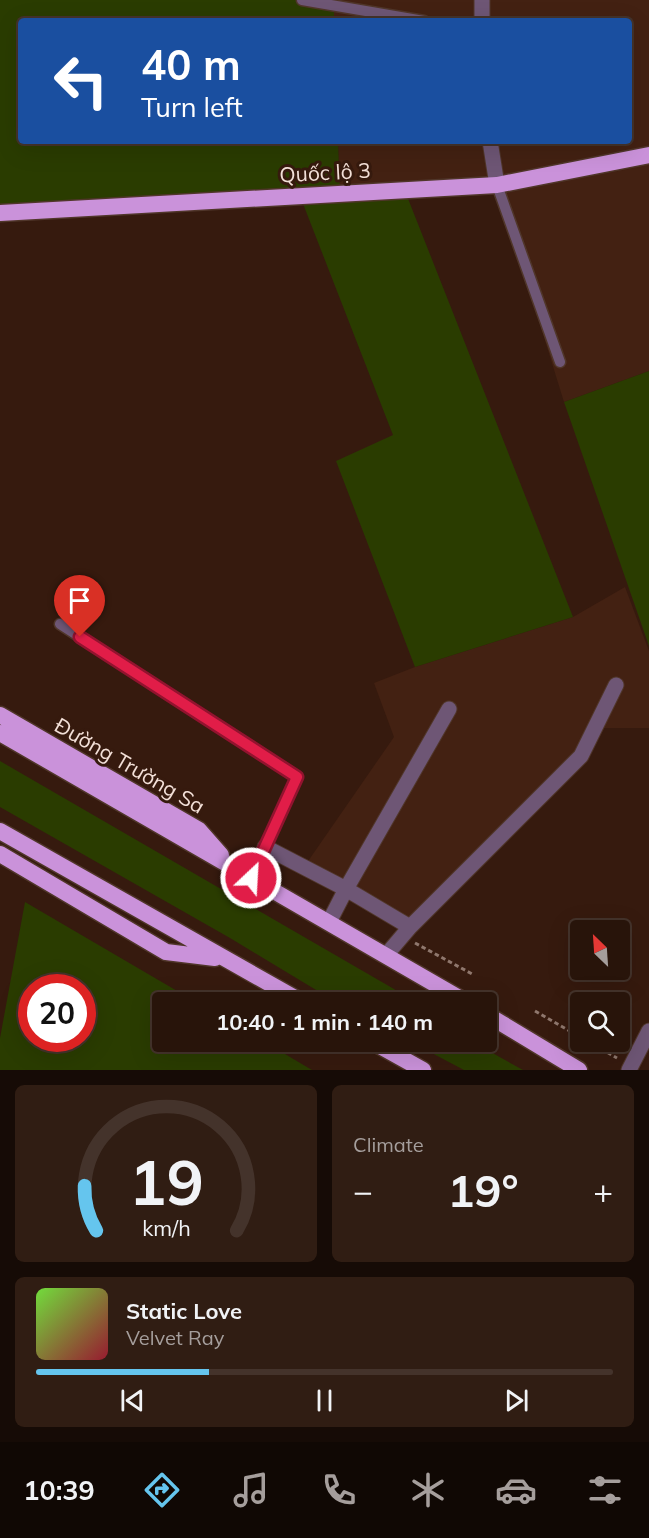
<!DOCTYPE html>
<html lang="en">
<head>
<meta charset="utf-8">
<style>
	body { margin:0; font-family:Mulish,sans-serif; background:#301d13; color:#f1f3f6; height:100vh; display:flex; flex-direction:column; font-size:22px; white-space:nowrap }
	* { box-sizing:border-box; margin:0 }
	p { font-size:20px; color:#a59e9c }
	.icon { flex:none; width:33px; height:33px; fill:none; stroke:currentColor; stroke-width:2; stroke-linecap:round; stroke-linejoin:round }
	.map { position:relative; height:1070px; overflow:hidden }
	.drawer { display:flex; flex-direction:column; gap:15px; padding:15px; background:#160b06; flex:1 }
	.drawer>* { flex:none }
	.top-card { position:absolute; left:18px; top:18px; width:614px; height:126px; border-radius:6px; box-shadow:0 6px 24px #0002,0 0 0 2px #44332b; background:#1a4fa0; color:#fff; overflow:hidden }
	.needle { width:39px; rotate:335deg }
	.buttons { position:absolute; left:570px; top:920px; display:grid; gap:12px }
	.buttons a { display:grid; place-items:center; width:60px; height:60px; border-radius:6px; background:#28140a; box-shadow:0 6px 24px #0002,0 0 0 2px #44332b; font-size:30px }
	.speed { position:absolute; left:18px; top:974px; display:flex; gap:12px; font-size:30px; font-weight:700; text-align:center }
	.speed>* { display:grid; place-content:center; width:78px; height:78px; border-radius:50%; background:#28140a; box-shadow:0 6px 24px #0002,0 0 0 2px #44332b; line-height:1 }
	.speed .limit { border:9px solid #d22; background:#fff; color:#111 }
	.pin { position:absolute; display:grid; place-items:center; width:51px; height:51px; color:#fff; margin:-62px -26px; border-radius:50% 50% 50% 0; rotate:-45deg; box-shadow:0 0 6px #0007 }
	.pin .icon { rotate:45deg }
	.me { position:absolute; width:66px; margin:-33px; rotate:25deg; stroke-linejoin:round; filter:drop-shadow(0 0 4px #0008) }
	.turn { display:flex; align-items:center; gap:21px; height:126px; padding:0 24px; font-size:27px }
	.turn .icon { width:78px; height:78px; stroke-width:2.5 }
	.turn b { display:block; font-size:42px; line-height:51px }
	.big { font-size:45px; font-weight:700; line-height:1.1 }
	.drawer .widget { flex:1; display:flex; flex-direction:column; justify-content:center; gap:9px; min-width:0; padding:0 21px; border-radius:9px; background:#301d13 }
	.drawer .dial { align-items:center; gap:0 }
	.dial svg { height:156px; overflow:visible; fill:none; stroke:#44332b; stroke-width:7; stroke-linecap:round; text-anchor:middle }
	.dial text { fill:#f1f3f6; stroke:none }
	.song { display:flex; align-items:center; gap:18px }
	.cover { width:72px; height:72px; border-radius:9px; background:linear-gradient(135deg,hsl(100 70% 55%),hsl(350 70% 35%)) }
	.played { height:6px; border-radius:3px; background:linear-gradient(90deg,#65c5ee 30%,#44332b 30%) }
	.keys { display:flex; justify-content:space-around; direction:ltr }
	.heat { display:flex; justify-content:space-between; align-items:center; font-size:33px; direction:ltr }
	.drawer .tiles { flex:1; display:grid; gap:15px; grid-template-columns:1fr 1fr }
	.widget:last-child { grid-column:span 2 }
	.trip { position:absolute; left:152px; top:992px; width:345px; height:60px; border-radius:6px; background:#28140a; box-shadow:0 6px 24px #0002,0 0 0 2px #44332b; font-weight:700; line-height:60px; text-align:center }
	.tabs { display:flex; height:96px; justify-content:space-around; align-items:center; background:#100804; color:#a59e9c }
	.tabs .icon { width:42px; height:42px }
	.tabs .current { color:#65c5ee }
	.tabs b { font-size:27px; color:#f1f3f6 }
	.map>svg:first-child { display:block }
	.built { fill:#432112 }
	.green { fill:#2a3c00; fill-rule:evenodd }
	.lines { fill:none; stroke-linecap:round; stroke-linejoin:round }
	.service-casing { stroke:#50362a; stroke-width:13 }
	.minor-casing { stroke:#50362a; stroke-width:17 }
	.tertiary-casing { stroke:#50362a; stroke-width:17 }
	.trunk-casing { stroke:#50362a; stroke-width:19 }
	.path { stroke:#8f776d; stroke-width:3; stroke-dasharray:4.5 3; stroke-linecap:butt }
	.service { stroke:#6e5675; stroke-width:10 }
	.minor { stroke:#6e5675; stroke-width:15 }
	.tertiary { stroke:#6e5675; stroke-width:15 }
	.trunk { stroke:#ca92da; stroke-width:16 }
	.route-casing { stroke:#92132f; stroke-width:15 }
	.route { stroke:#e11d48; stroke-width:10 }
	.labels { text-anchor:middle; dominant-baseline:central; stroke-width:6; stroke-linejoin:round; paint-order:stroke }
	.street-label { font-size:21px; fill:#f3e0d8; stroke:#361a0e }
</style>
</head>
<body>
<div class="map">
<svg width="649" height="1070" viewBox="0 0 649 1070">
	<rect width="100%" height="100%" fill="#361a0e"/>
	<path class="built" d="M334,0h315v371l-85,31 -67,-217 -158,9 -1,-53h290v-120h-294z
		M625,587l24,64v77h-54l-14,28 -171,171 -106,-60 90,-130 -20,-54 41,-16 158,-50z"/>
	<path class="green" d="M0,0h334v21h-313v120h317l2,53 65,-3 168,426 -158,50 -79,-206 57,-26 -93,-239 -300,17z
		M649,371v275l-85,-244z
		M0,761l394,228 17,13h-75l-106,-64 -230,-131z
		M25,902l171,100h-34v39h101l49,29h-312v-32zM32,987h50v51h-50z
		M409,1041h62l52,29h-59z"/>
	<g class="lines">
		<g class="service-casing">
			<path id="service" d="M302,0l122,21
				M497,185l63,177
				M60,624l237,153 -46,101"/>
		</g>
		<g class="minor-casing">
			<path id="minor" d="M482,21v-21
				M490,141l7,44
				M449,709l-103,180 64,38 171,-171 35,-71
				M265,847l81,42 -17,33
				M387,954l23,-27"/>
		</g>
		<g class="tertiary-casing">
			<path id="tertiary" d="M629,1070l20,-39"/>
		</g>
		<g class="trunk-casing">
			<path id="trunk" d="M0,213l497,-28 152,-30
				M0,715l199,115 22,25
				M0,733l466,269
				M0,831l302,171
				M0,854l166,98 49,6
				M486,1014l93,56
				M371,1041l52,29"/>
		</g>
		<path class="path" d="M415,943l59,32
			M535,1011l45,26
			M588,1041l29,17"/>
		<use href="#service" class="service"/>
		<use href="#minor" class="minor"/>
		<use href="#tertiary" class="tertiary"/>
		<use href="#trunk" class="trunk"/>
	</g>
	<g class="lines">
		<g class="route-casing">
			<path id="route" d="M80,637l217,140 -46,101"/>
		</g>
		<use href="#route" class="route"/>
	</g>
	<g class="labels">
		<g class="street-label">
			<text transform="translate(325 172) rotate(-3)">Quốc lộ 3</text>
			<text transform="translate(130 765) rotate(30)">Đường Trường Sa</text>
		</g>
	</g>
</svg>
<div class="buttons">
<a><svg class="needle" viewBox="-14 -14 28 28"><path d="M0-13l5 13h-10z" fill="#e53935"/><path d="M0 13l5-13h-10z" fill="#a59e9c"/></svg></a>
<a><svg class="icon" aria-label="search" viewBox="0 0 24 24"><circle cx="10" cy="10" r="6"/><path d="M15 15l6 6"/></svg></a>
</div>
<div class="speed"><div class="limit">20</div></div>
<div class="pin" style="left:80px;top:637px;background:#d93025"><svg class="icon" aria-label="arrive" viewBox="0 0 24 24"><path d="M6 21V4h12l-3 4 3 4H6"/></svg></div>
<svg class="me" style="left:251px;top:878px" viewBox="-20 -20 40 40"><circle r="17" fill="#e11d48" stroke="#fff" stroke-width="3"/><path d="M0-11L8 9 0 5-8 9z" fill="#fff"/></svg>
<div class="trip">10:40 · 1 min · 140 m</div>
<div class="top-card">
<div class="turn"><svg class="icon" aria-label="left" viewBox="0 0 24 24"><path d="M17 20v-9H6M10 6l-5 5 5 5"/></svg><div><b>40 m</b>Turn left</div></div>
</div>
</div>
<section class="drawer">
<div class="tiles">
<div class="widget dial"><svg viewBox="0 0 100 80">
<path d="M14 69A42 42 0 1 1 86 69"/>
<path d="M14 69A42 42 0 0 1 8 46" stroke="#65c5ee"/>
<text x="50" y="56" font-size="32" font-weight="700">19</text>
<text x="50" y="72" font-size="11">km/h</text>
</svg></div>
<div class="widget"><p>Climate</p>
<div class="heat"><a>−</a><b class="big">19°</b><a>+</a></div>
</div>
<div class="widget">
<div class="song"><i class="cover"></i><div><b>Static Love</b><p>Velvet Ray</p></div></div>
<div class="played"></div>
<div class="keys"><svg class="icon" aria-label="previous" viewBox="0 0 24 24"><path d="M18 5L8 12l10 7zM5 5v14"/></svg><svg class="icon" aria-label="pause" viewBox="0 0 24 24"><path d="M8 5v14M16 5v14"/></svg><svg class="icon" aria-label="next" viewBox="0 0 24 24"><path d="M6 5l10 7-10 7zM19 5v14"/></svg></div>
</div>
</div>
</section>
<nav class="tabs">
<b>10:39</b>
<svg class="icon current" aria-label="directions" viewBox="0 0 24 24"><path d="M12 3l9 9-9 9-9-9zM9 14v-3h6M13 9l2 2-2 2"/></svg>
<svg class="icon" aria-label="music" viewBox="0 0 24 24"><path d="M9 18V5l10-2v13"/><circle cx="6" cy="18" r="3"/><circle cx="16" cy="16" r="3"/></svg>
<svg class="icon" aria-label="phone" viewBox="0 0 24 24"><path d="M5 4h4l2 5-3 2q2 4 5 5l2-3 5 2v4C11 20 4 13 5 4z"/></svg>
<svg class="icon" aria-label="climate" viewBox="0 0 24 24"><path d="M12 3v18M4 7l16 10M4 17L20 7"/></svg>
<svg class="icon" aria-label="car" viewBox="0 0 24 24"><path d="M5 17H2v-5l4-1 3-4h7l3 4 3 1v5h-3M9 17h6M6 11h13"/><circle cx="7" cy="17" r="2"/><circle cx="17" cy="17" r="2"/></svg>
<svg class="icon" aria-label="filters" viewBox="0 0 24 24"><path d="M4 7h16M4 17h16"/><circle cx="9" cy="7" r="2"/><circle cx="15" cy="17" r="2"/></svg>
</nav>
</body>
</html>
